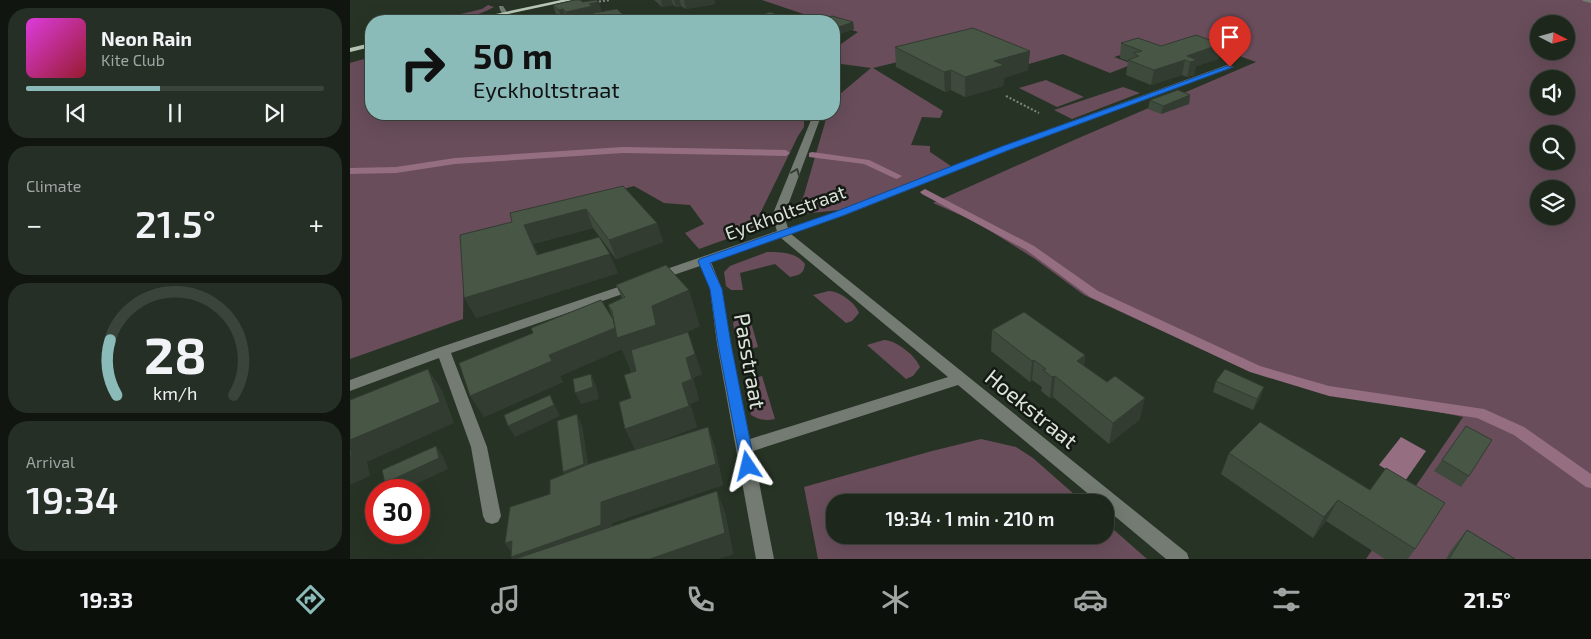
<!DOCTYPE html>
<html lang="en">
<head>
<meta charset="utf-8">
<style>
	body { margin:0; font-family:"Exo 2",sans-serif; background:#252f25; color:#f1f3f6; height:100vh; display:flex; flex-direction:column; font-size:19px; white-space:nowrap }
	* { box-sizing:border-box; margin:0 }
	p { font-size:16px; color:#a0a5a3 }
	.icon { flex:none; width:28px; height:28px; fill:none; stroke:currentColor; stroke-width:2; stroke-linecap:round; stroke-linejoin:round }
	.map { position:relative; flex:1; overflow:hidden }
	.panel { display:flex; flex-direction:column; gap:8px; padding:8px; background:#10150f; width:350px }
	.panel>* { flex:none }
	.hud { position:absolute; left:15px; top:15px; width:475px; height:105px; border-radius:20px; box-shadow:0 5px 20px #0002,0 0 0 1px #3b443b; background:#8bbbb9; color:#111; overflow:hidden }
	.needle { width:32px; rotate:96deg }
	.tools { position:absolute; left:1180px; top:15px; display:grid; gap:10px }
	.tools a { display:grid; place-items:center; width:45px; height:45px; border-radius:50%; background:#1d271c; box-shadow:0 5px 20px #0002,0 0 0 1px #3b443b; font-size:25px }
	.speed { position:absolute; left:15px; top:479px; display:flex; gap:10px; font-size:25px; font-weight:700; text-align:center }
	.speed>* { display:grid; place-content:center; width:65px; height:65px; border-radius:50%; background:#1d271c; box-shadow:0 5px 20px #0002,0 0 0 1px #3b443b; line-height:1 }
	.speed .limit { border:8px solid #d22; background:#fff; color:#111 }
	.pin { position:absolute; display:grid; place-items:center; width:42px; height:42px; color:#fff; margin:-51px -21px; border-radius:50% 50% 50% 0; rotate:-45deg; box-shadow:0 0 5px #0007 }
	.pin .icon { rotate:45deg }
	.me { position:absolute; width:55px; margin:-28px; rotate:350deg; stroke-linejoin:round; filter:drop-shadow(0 0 4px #0008) }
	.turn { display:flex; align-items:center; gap:18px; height:105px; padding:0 25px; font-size:22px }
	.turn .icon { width:65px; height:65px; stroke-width:2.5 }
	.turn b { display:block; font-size:35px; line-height:42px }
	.big { font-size:38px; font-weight:600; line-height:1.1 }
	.panel .tile { flex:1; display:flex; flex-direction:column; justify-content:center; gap:8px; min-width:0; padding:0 18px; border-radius:20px; background:#252f25 }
	.panel .dial { align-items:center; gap:0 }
	.dial svg { height:130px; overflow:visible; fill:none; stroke:#3b443b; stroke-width:7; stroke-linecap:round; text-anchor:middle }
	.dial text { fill:#f1f3f6; stroke:none }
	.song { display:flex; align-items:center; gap:15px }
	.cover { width:60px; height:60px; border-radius:8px; background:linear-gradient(135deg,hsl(300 70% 55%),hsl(350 70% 35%)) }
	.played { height:5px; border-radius:2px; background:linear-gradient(90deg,#8bbbb9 45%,#3b443b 45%) }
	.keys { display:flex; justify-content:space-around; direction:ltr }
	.heat { display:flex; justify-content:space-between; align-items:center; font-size:28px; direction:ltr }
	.trip { position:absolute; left:476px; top:494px; width:288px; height:50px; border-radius:20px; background:#1d271c; box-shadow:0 5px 20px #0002,0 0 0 1px #3b443b; font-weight:600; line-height:50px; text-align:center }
	.tabs { display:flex; height:80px; justify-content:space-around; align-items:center; background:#0c100b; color:#a0a5a3 }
	.tabs .icon { width:35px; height:35px }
	.tabs .active { color:#8bbbb9 }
	.tabs b { font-size:22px; color:#f1f3f6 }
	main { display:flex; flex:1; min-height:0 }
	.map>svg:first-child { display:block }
	.green { fill:#694d5b; fill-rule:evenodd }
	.water { fill:#956e82 }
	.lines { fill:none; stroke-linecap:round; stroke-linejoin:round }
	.stream { fill:#956e82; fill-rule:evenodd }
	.path { stroke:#7e897c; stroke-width:2; stroke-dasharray:2 2; stroke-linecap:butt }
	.minor { fill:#747b73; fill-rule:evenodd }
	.major { fill:#b8c7b6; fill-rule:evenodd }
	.wall { fill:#3e4a3c }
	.shaded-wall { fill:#323c31 }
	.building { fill:#485646; stroke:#323c31 }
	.oneway { stroke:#363c35 }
	.route { fill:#1a73e8; stroke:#114b97 }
	.labels { text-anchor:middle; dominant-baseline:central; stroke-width:5; stroke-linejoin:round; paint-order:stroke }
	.street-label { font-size:19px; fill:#dce4da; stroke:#141a13 }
	.near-street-label { font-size:22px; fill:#dce4da; stroke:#141a13 }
</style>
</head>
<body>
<main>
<section class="panel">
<div class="tile">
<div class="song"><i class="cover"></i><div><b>Neon Rain</b><p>Kite Club</p></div></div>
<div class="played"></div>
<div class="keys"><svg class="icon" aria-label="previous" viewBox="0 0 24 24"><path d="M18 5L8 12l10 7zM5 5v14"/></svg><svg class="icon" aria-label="pause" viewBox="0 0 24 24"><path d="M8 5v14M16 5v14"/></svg><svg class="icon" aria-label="next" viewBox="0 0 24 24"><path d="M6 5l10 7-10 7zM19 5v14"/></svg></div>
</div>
<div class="tile"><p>Climate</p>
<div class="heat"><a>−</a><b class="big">21.5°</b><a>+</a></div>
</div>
<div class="tile dial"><svg viewBox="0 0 100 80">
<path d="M14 69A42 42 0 1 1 86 69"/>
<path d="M14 69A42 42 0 0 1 10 35" stroke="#8bbbb9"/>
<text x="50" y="56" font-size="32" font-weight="700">28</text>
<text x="50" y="72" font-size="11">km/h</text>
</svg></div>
<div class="tile"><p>Arrival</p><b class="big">19:34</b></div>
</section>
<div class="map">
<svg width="1241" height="559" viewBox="0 0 1241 559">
	<rect width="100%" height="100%" fill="#273425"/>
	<path class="green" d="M412,0h829v559h-225l97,-142 -77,-16 -74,-11 -74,-24 -154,-71 -49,-36 -59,-37 -43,-19 141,-63 182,-78 -57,-21 -65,10 -20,6 19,7 -23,9 -47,-19 -41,12 -50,-22 -99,24 70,43 -3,7 -18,-1 -11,28 19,1v6l21,14 -112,44 -45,5 10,-20 22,-76 -3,-5h11v-15l37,-31 -37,-5v-14l24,-17 -24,-8v-3h-10zM1189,24h27v27h-27zM1189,79h27v27h-27zM1189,134h27v27h-27zM1189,189h27v27h-27z
		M138,5l6,2c-19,11 -41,14 -63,14l51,-12z
		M21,57v57h416l9,1 8,5v7l-6,9 -46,94 -53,19 -14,-16 19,-9 -14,-19 -26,-2 -30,-17 -54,15 -116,52 -1,66 -113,40v-296z
		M696,80l38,17 -27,10 -38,-19z
		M773,87l17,6 -68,26 -18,-9z
		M417,252c14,0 29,0 38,12 -1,10 -6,11 -15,13l-15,-13 -35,9 3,17h-12l-5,-4 -2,-14 6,-6z
		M479,291c10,0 27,12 30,22l-7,8 -6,2 -33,-28z
		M398,312l10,35c-8,2 -15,2 -21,-3l-4,-21 8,-9z
		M534,340c12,0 32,16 36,27l-7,9 -7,3 -39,-34z
		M412,376l13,43c-9,2 -16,1 -24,-4l-4,-26 8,-11z
		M631,439l35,8 17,11 50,44h-248v33h270v-13l42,37h-329l-14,-72 128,-36z"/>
	<path class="water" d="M1051,437l25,14 -21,30 -26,-16z"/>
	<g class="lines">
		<path class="stream" d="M273,147l163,3 4,3 -4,3 -163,-3 -168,11 -59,9 -46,1v-6l46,-1 59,-9z
			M462,152l57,8 33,16 -5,3 -3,-1 -30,-14 -55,-7v-4z
			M575,189l109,57 64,45 162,75 69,20 155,23 40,18 67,47v14l-5,-1 -72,-52 -37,-17 -148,-22 -79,-24 -160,-75 -64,-47 -104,-56 -2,-2z"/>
		<path class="path" d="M245,2l15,-2
			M86,21l10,-2
			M656,96l33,17"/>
		<path class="minor" d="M1232,0h9v3l-8,-2z
			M149,6h4l4,6 14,9c-10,1 -21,-6 -22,-15z
			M877,65l7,2 -225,83 -166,66 -52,18 396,319 2,6h-23l-61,-51v-6h-7l-140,-117 -205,66 21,108h-18l-39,-215 -7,-55 -10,-23 -44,15 -6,-4 2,-3 125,-43 -5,-15 39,-96 -5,-6h9l5,5 -36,97 4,12 47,-16 168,-66zM431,238l167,139 -198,62 -19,-95 -9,-55 -11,-27z
			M283,282l4,1 2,3 -2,3 -186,64 36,94 14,69 -3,6 -6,2 -6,-2 -3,-6 -12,-69 -32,-89 -89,33v-11l88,-32z"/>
		<path class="major" d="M211,0h12l-98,21h-12z
			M21,43v4l-21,5v-4z"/>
	</g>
	<path class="wall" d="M304,0h60l1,4 -29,5 -5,-3 -5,1 -3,-2 -11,2z
		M203,5l49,7 23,9h-29l-1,-1 -7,1h-27l-4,-3z
		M411,15l16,6h-15z
		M482,16l21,6 1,7 -14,5h-3l1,5 -4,2v-20h-16z
		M771,43l40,3 60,-2 -3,15 -22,7 -2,9 -7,2 -5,-2 -31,10 -25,-10 2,-14 -8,-3z
		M545,47l135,4 -2,19 -24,8 -1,8 -38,11 -14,-7 -6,2 -49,-25z
		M840,95l-1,9 -28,10 -13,-5 2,-9z
		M273,186l34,37 6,19 -47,17 -23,-31 -60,16 5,10 80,19 -142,45 36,-96z
		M266,285l84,41 -20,9 22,39 -9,4 6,22 -9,4 7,23 -61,23 72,-23 7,21 8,37 -111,38v3l113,-14 8,42 -15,5h-205l-2,-2 1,-5 -7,-9 45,-49 14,-19 -1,-3 19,-46 6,39 47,-15 -4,-52 1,-25 -10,-24 -62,27 3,6 -79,35 49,-84 80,-14 -5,-14 14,-7z
		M642,330l93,25 -1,11 56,53 -31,25 -56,-47 -3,1 -9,-7 1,-4 -10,-7 -2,2 -39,-31z
		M866,381l48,6 -4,11 -7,12 -40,-18z
		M910,422l155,127 -7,10h-23l-59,-38 -13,17 -92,-64 8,-21z
		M1092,460l27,16 -8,11 -27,-16z
		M1117,530l48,29h-69l5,-9z"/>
	<path class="shaded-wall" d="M311,0h11l1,5 -11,2z
		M324,0h6l1,6 -5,1z
		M334,0h30l1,4 -29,5z
		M249,2l4,13 -10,-2 2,7 -7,1h-19l-3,-9 23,-8z
		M213,9l4,12h-4l-4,-11z
		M426,14l1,7h-10l-1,-4z
		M274,16l1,5h-18l-1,-2z
		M254,17l1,4h-5l-1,-2z
		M503,22l1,7 -14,5 -1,-7z
		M487,31l1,8 -4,2v-8z
		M871,44l-3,15 -22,7 -2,9 -7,2 3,-15 -3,-6z
		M680,51l-2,19 -24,8 -1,8 -38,11v-20l29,-16z
		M835,60l-3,15 -31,10 3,-15z
		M601,70v20l-6,2 -1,-20z
		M840,95l-1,9 -28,10 2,-8z
		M236,209l7,19 -60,16 12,29 65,-19 8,19 -142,45 -12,-20 73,-43 -13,-30z
		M307,223l6,19 -47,17 -7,-19z
		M339,290l11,36 -35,16 4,19 -37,13 -10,-25 -62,27 3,6 -79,35 -14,-21 79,-41 103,-49z
		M338,332l14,42 -9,4 6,22 -9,4 7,23 -62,23 -10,-21 57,-46z
		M735,355l-2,21 -6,-15z
		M684,360l-2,20 -2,2 2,-21z
		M78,369l14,21 12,33 -87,39 3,14 -20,9v-45z
		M241,374l5,11 3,14 -18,5 -6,-11z
		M705,376l-2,21 -3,1 2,-21z
		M914,387l-4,11 -7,12 4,-11z
		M200,395l10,21 -45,21 -7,-11z
		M795,398l-5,21 -31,25 4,-21z
		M227,414l5,12 8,50 -21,8 -6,-12z
		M358,427l7,21 8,37 -111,38 1,23 -36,13h-64l-2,-2 3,-1 -9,-13 96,-41z
		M86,446l8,12 4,11 -45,21h-12l-6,-7z
		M367,491l8,21 8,42 -15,5h-68z
		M988,500l-12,21 -13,17 11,-21z"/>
	<path class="building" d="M225,0h5l3,2 13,-2 3,2 -10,2 4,2 -27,6 -3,-3 -4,1 -6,-5z
		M267,9l7,7 -18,3 -2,-2 -5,2 -6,-6z
		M420,12l6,2 -10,3 -5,-2z
		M482,16l21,6 -14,5 -5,-2v-4h-16z
		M446,17l14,4h-20l-4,-1z
		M623,28l57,23 -36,10 10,4 -39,12 -14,-7 -7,2 -49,-25z
		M846,35l25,9 -34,12 10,4 -7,2 -5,-2 -31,10 -26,-10 11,-4 -6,-3 9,-2 -21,-8 17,-5 23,8z
		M828,90l12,5 -27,11 -13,-6z
		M273,186l34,37 -48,17 -23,-31 -62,16 13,30 62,-18 11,17 -146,44 -4,-63 52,-13 -2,-9z
		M316,265l23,25 -37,16 4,19 -39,13 -5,-27 -4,-6 17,-8 -9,-12z
		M251,300l12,19 2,9 -66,27 3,6 -82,35 -11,-33 74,-30 -2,-5z
		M674,312l61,43 -8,6 30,21 8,-6 30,22 -32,25 -58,-47 -3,1 -9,-7 3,-1 -12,-9 -2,1 -40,-31z
		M338,332l7,22 -9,4 6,21 -10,4 7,23 -64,23 -6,-27 12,-4 -7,-23 12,-4 -5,-21z
		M78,369l12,33 -90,38v-40z
		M875,369l39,18 -7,12 -41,-18z
		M241,374l2,13 -18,6 -2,-14z
		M200,395l4,10 -46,21 -4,-11z
		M227,414l7,50 -21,8 -6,-51z
		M910,422l110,68 16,-22 59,35 -30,46 -77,-49 -14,17 -95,-64z
		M1116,426l26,14 -23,36 -27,-16z
		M358,427l8,37 -115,38v23l-90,32 1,-16 -7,2 5,-36 40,-13v-14l39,-16z
		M0,446l2,9 -2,1z
		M86,446l3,12 -54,25 -3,-13z
		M367,491l8,42 -75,26h-135z
		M1117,530l48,29h-66z"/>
	<defs><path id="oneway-chevron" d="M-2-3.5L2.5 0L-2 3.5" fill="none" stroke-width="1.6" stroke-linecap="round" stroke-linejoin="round" transform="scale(1.25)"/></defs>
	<use class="oneway" href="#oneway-chevron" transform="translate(446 172) rotate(-69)"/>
	<path class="route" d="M877,66l6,1 -224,83 -167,66 -132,47 12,26 9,55 24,122 -2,4 -5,2 -6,-2 -24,-126 -8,-55 -12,-28 2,-2 135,-47 168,-66z"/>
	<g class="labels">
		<g class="street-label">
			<text transform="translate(435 212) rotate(-20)">Eyckholtstraat</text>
		</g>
		<g class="near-street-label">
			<text transform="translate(401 361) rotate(80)">Passtraat</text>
			<text transform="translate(682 408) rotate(39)">Hoekstraat</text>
		</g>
	</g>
</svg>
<div class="tools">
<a><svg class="needle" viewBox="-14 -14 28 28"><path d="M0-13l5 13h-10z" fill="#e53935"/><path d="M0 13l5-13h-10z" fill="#a0a5a3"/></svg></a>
<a><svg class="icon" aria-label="sound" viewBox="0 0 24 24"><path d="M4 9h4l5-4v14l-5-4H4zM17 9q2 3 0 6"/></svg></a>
<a><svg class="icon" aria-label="search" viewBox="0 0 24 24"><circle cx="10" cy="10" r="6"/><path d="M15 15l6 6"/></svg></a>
<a><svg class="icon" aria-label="layers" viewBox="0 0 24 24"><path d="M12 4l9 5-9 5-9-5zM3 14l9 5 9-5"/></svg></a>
</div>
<div class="speed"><div class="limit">30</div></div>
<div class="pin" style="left:880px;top:67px;background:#d93025"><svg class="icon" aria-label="arrive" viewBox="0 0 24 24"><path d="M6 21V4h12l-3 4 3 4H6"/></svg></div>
<svg class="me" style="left:398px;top:466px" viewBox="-20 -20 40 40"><path d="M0-17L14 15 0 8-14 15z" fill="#1a73e8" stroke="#fff" stroke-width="4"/></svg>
<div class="trip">19:34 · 1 min · 210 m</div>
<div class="hud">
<div class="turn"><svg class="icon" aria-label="right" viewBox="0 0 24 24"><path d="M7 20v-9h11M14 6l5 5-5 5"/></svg><div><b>50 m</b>Eyckholtstraat</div></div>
</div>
</div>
</main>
<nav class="tabs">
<b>19:33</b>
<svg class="icon active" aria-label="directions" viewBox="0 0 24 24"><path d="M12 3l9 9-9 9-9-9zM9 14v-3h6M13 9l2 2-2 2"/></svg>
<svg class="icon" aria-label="music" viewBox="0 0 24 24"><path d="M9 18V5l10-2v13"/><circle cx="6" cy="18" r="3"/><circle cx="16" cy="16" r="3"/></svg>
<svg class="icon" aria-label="phone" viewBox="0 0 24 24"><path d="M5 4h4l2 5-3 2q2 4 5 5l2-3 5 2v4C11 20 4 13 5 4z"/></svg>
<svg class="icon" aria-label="climate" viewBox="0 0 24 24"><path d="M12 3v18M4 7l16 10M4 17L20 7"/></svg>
<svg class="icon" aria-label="car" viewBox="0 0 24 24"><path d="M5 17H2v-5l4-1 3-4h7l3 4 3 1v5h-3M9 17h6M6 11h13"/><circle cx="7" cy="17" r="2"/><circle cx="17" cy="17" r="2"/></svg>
<svg class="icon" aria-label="filters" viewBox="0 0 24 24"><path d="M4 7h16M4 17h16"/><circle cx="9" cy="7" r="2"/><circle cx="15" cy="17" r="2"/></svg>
<b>21.5°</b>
</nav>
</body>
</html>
